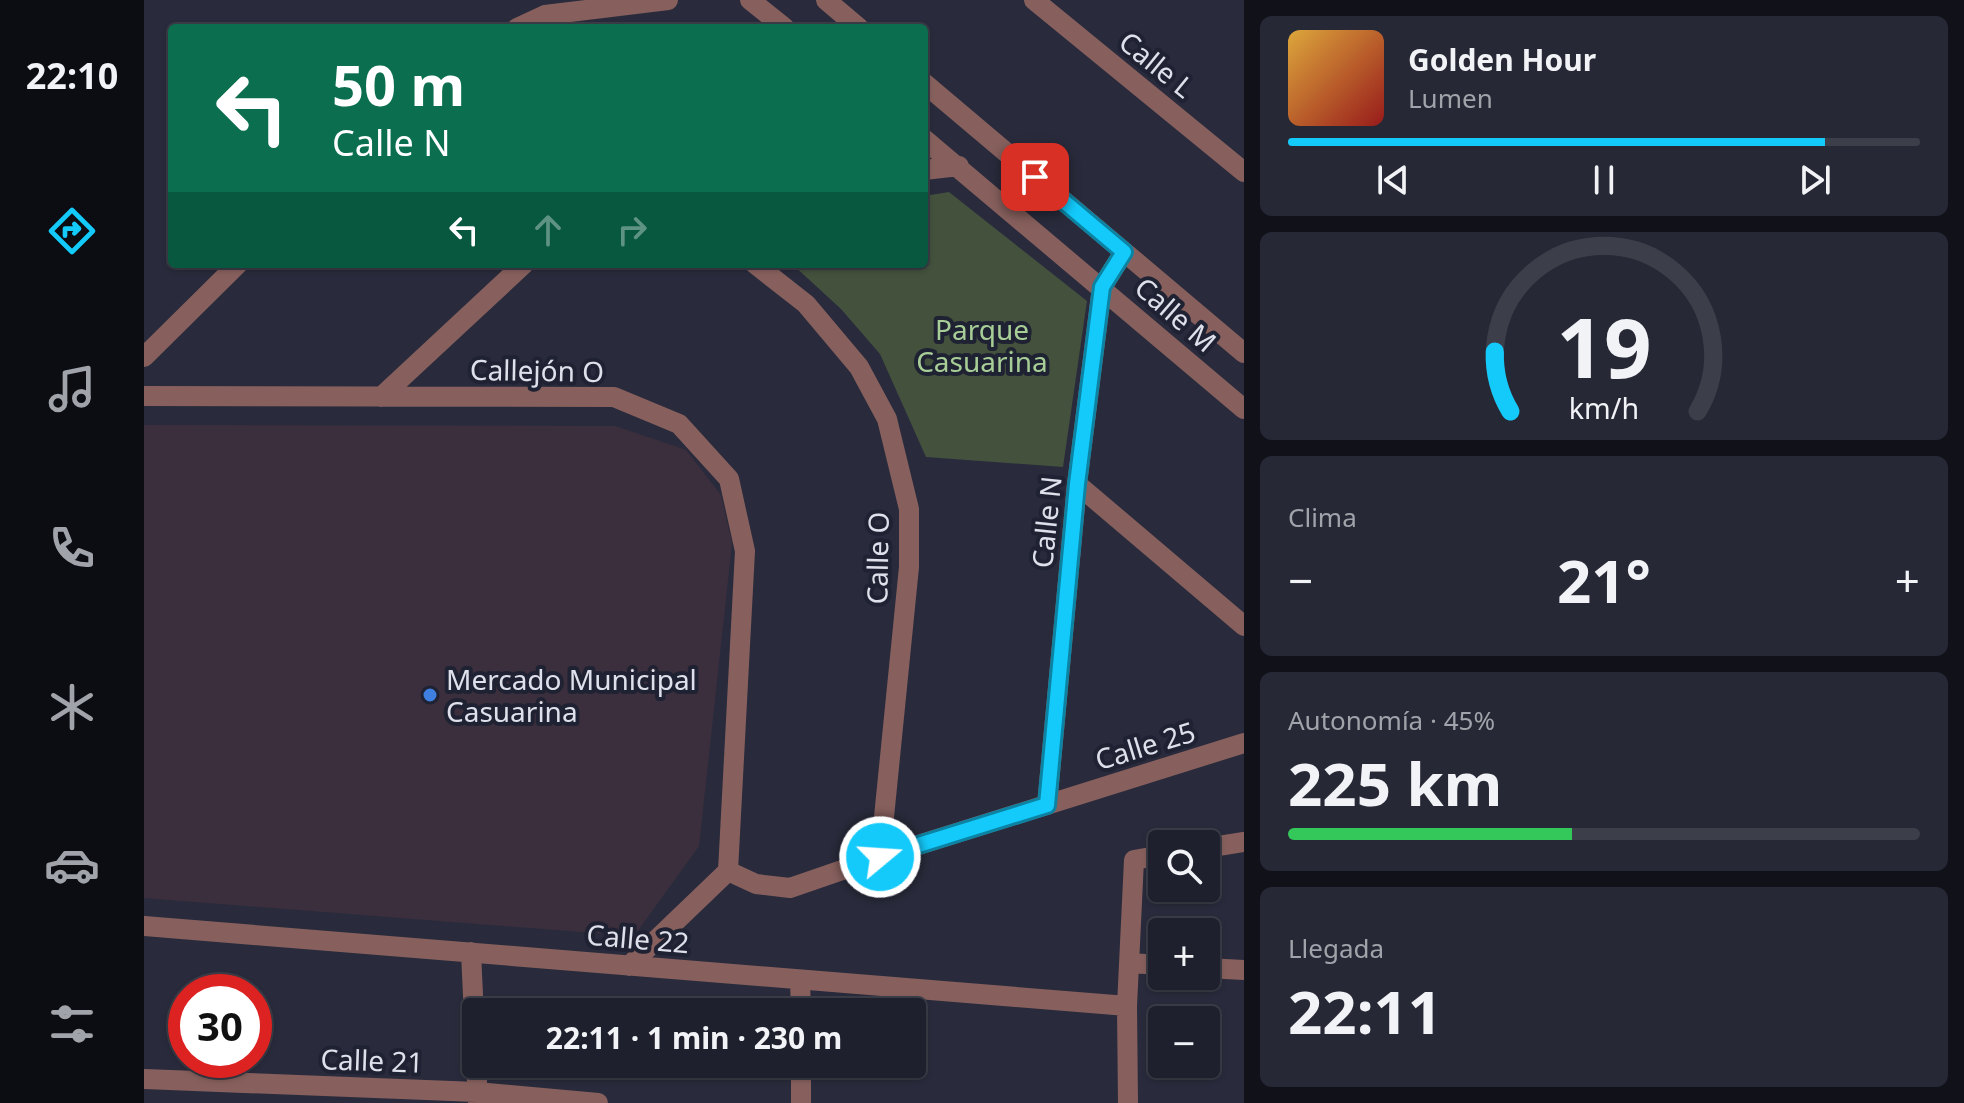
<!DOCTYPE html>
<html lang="es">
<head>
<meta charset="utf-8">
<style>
	body { margin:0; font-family:"Noto Sans",sans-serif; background:#272835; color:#f1f3f6; height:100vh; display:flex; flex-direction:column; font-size:30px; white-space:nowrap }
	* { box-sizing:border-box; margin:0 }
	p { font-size:26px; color:#a1a3aa }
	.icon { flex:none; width:44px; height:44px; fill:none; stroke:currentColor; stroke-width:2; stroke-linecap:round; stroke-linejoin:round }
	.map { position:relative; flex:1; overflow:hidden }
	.panel { display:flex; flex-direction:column; gap:16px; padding:16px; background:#111219; width:720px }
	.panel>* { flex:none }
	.banner { position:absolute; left:24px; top:24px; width:760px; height:244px; border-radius:8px; box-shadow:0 2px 6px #0004,0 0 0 2px #3c3e49; background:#0b6e4f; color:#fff; overflow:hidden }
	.controls { position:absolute; left:1004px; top:830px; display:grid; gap:16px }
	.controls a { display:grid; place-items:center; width:72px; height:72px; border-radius:8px; background:#1f202d; box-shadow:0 2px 6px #0004,0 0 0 2px #3c3e49; font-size:40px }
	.speed { position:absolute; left:24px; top:974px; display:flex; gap:16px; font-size:40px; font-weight:700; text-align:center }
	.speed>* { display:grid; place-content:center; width:104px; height:104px; border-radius:50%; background:#1f202d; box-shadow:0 2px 6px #0004,0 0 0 2px #3c3e49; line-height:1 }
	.speed .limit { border:12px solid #d22; background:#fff; color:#111 }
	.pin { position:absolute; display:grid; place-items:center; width:68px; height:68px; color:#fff; margin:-34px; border-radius:16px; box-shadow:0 4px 12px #0006 }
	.me { position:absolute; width:88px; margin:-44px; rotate:72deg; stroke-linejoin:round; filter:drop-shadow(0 0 6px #0008) }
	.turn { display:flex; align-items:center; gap:28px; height:168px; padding:0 32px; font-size:36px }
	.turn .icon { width:104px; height:104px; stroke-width:2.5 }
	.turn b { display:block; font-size:56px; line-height:68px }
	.lanes { display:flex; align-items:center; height:76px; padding:0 32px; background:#0003; justify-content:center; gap:40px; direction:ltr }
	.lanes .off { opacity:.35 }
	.big { font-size:60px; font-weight:700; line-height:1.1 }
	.panel .tile { flex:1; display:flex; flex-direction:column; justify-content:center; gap:12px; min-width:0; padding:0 28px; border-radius:12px; background:#272835 }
	.panel .dial { align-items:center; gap:0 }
	.dial svg { height:208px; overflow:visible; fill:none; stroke:#3c3e49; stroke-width:7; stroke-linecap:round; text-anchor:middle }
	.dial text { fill:#f1f3f6; stroke:none }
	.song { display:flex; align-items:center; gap:24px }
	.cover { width:96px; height:96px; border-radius:12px; background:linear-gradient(135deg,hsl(40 70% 55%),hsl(0 70% 35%)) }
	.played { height:8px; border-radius:4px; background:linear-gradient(90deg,#13cafb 85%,#3c3e49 85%) }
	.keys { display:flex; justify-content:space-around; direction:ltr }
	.heat { display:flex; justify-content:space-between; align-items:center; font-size:44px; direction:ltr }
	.charge { height:12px; border-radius:6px; background:linear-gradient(90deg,#34c759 45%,#3c3e49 0) }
	.trip { position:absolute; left:318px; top:998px; width:464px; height:80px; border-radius:8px; background:#1f202d; box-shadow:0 2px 6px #0004,0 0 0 2px #3c3e49; font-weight:700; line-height:80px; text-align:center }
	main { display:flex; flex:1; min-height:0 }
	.dock { display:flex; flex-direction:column; width:144px; justify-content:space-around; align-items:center; background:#0c0d12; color:#a1a3aa }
	.dock .icon { width:56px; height:56px }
	.dock .on { color:#13cafb }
	.dock b { font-size:36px; color:#f1f3f6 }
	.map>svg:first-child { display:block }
	.commercial { fill:#3c2f3d }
	.green { fill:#43513d }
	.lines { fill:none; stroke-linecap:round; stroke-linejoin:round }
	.street { stroke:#87605d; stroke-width:20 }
	.route-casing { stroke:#0c83a3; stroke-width:20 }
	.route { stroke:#13cafb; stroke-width:14 }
	.shop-dot { fill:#3f7fe0; stroke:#1f2232; stroke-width:3 }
	.labels { text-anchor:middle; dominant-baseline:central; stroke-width:8; stroke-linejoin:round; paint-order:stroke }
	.street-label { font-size:28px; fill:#dee0eb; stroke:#1f2232 }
	.park-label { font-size:28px; fill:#a8ce97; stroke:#1f2232 }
	.poi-label { font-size:28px; fill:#dee0eb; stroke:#1f2232; text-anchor:start }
</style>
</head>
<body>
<main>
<nav class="dock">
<b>22:10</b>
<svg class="icon on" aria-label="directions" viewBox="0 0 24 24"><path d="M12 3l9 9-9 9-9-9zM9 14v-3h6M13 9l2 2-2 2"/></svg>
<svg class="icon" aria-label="music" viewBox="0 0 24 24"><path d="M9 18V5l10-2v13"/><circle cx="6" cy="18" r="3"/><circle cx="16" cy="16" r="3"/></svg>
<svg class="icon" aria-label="phone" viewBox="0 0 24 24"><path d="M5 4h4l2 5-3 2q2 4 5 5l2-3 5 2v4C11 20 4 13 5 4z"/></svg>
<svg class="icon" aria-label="climate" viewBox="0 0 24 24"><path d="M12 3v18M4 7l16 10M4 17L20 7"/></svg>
<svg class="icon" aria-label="car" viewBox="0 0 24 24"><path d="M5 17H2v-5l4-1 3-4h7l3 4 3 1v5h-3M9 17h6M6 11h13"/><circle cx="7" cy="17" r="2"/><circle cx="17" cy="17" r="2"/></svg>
<svg class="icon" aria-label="filters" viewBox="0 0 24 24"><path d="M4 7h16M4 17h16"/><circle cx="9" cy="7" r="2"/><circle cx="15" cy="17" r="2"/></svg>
</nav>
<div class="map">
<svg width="1100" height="1103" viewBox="0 0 1100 1103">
	<rect width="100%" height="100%" fill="#292b3c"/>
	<path class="commercial" d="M0,425l471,1 71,24 35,45 11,48 -33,303 -65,90 -490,-38z"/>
	<path class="green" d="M805,192l138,109 -24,166 -137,-10 -46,-103 -39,-45 -49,-45h132v-68z"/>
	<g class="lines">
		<path class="street" d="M606,0l35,28
			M682,0l33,28
			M890,0l210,172
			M373,28l28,-13 123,-15
			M780,83l320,270
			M780,139l320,270
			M780,170l35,-4
			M611,264l51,40 53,63 28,52 22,90v58l-29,290
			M0,357l94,-93
			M0,396l470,1 65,27 50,55 16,72 -17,320
			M237,397l143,-133
			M933,484l167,142
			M903,805l30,-321 25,-197 22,-35
			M1062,848l38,-6
			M584,871l28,13 34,4 90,-31 364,-114
			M0,926l983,80
			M327,952l7,151
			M985,963l33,2
			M485,966l99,-95
			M1062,968l38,2
			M656,980l1,32
			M657,1064v39
			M0,1079l333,13 121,11
			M984,1103l-1,-97 7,-146 28,-5"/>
	</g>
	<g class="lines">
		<g class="route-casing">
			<path id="route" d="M736,857l167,-52 30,-321 25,-197 22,-35 -89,-75"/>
		</g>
		<use href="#route" class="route"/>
	</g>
	<circle class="shop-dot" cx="286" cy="695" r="8"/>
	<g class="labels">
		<g class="street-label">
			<text transform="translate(1013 64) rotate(39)">Calle L</text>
			<text transform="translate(1032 314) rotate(41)">Calle M</text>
			<text transform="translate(393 370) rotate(1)">Callejón O</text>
			<text transform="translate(902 522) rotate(-84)">Calle N</text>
			<text transform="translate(733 558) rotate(-89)">Calle O</text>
			<text transform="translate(1001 745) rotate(-17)">Calle 25</text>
			<text transform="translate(494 938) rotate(5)">Calle 22</text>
			<text transform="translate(228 1060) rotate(2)">Calle 21</text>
		</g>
		<g class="park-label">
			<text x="838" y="329">Parque<tspan x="838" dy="32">Casuarina</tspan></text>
		</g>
		<g class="poi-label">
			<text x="302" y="679">Mercado Municipal<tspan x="302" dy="32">Casuarina</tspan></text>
		</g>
	</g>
</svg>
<div class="controls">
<a><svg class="icon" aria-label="search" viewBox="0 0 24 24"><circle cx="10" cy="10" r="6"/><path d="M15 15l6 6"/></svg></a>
<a>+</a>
<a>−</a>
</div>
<div class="speed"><div class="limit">30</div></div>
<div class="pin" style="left:891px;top:177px;background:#d93025"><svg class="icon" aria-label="arrive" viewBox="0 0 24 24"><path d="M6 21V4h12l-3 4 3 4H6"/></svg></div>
<svg class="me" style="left:736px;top:857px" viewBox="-20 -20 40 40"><circle r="17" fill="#13cafb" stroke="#fff" stroke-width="3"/><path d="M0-11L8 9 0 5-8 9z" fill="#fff"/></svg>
<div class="trip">22:11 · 1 min · 230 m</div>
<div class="banner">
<div class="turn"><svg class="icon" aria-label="left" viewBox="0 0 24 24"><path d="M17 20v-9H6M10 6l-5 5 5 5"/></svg><div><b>50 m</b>Calle N</div></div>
<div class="lanes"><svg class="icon" aria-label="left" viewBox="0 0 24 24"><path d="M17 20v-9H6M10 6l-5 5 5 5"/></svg><svg class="icon off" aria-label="ahead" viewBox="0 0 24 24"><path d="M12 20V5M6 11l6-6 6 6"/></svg><svg class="icon off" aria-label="right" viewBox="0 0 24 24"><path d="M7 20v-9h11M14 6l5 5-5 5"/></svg></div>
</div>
</div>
<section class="panel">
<div class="tile">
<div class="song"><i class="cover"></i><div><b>Golden Hour</b><p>Lumen</p></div></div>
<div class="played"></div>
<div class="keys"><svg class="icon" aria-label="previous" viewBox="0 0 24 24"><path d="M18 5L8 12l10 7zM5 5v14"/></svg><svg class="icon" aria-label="pause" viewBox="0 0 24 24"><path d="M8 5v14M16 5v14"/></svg><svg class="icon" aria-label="next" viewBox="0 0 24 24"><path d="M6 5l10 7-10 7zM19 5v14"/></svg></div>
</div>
<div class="tile dial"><svg viewBox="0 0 100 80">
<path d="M14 69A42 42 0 1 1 86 69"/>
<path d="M14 69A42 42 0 0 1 8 46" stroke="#13cafb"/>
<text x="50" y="56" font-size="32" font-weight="700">19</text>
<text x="50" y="72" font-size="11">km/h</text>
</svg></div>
<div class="tile"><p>Clima</p>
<div class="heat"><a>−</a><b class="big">21°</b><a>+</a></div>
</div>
<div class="tile"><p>Autonomía · 45%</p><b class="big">225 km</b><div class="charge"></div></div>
<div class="tile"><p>Llegada</p><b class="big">22:11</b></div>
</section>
</main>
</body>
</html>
